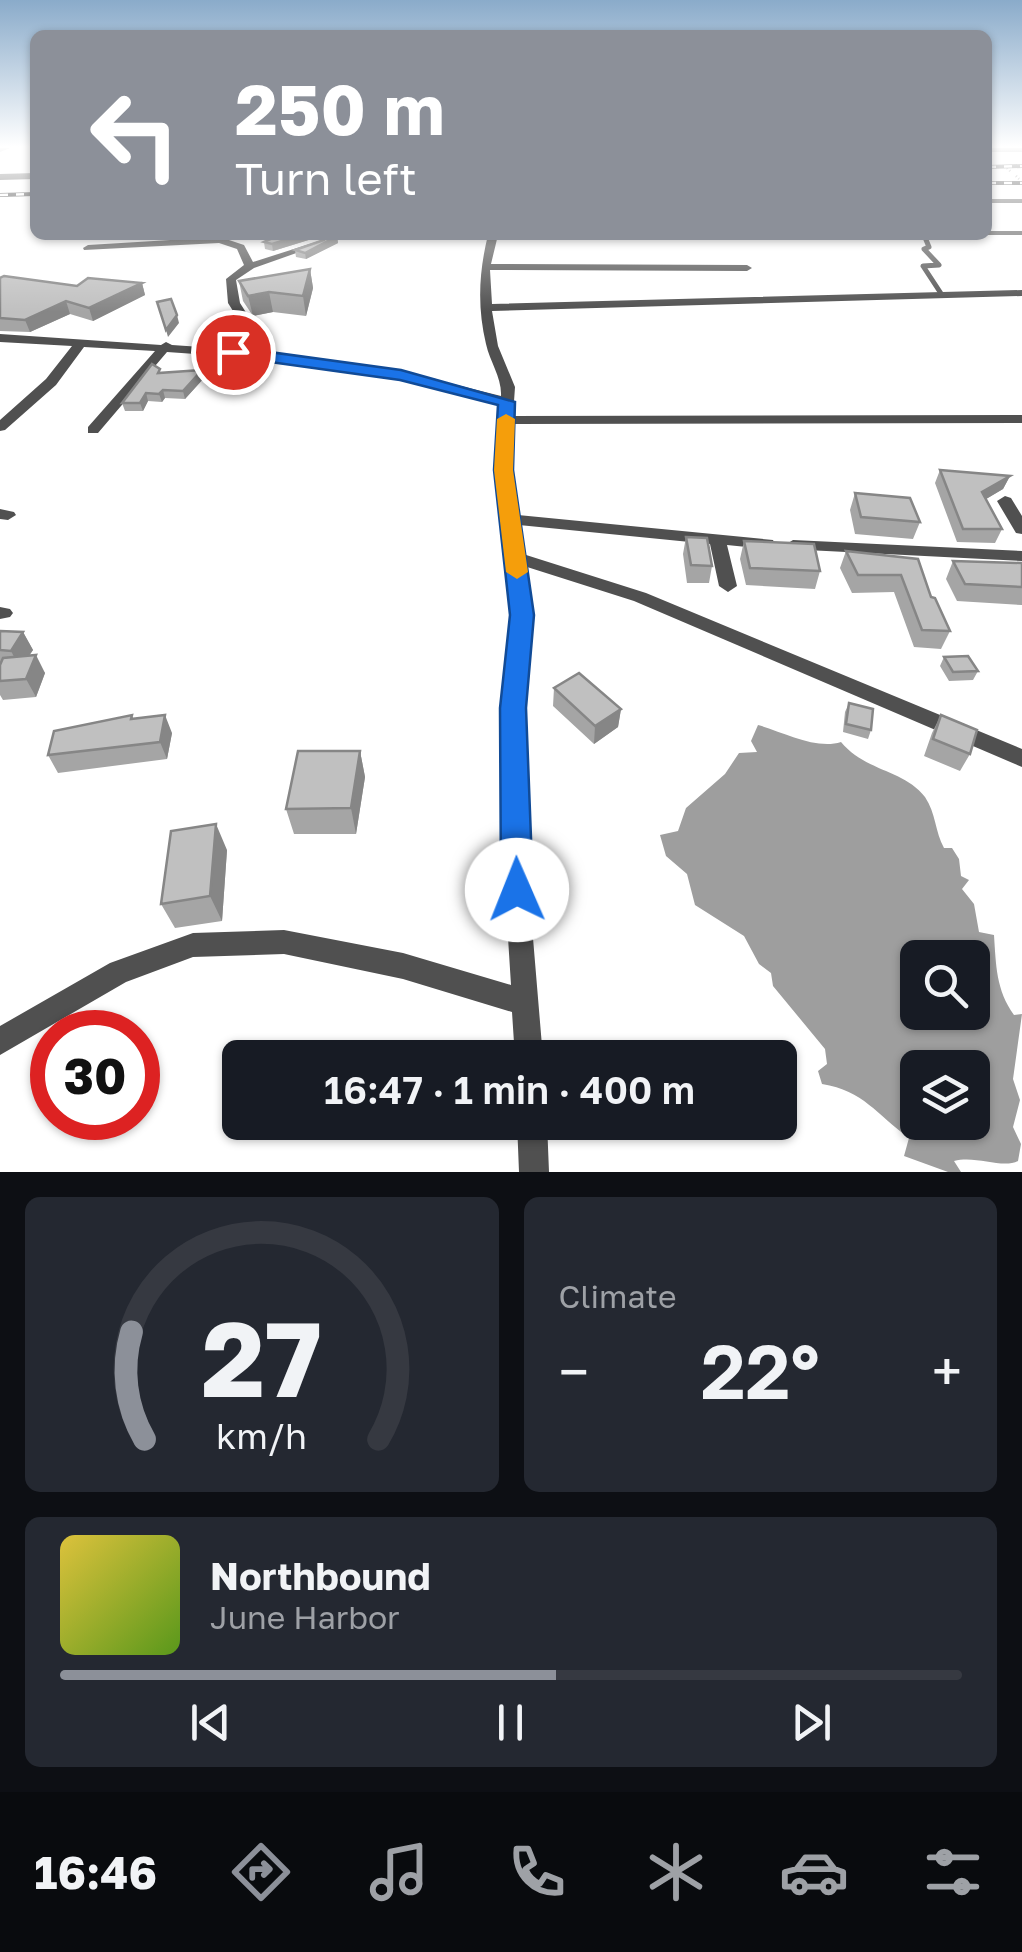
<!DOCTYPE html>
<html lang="en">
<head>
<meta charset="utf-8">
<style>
	body { margin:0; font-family:"Golos Text",sans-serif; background:#242831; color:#f1f3f6; height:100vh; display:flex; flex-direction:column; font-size:38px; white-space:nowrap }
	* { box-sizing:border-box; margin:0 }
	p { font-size:32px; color:#9ea1a6 }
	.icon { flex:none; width:55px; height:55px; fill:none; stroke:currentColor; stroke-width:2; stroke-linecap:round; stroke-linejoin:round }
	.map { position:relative; height:1172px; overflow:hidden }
	.drawer { display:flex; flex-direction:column; gap:25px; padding:25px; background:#0d0f14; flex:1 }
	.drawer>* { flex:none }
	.hud { position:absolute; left:30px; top:30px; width:962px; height:210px; border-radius:15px; box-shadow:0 2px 8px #0004; background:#8c9099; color:#fff; overflow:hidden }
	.buttons { position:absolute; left:900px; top:940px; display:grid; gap:20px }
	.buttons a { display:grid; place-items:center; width:90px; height:90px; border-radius:15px; background:#171b24; box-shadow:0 2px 8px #0004; font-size:50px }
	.speed { position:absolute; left:30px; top:1010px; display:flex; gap:20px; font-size:50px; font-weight:700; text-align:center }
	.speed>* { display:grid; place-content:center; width:130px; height:130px; border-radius:50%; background:#171b24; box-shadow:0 2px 8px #0004; line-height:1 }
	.speed .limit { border:15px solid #d22; background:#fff; color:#111 }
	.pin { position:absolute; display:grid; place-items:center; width:85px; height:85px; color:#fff; margin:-42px; border:5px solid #fff; border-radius:50%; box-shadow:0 2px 10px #0007 }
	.me { position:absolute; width:110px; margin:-55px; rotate:359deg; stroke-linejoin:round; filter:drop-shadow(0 0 8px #0008) }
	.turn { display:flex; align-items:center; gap:35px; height:210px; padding:0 40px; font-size:45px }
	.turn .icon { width:130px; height:130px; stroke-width:2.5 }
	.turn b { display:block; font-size:70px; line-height:85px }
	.big { font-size:75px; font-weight:600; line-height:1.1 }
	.drawer .widget { flex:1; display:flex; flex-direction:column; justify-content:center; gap:15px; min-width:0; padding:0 35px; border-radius:15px; background:#242831 }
	.drawer .dial { align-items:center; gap:0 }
	.dial svg { height:260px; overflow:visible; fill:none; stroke:#363941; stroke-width:7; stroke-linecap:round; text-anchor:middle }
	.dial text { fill:#f1f3f6; stroke:none }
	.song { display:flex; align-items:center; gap:30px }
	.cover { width:120px; height:120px; border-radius:15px; background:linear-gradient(135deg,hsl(50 70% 55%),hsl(90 70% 35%)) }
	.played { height:10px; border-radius:5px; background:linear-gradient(90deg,#8c9099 55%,#363941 55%) }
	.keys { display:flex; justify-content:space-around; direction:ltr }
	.heat { display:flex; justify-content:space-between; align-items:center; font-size:55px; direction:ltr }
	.drawer .tiles { flex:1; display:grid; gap:25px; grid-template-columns:1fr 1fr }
	.widget:last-child { grid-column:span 2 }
	.trip { position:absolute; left:222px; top:1040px; width:575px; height:100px; border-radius:15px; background:#171b24; box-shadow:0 2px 8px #0004; font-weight:600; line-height:100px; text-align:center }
	.tab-bar { display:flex; height:160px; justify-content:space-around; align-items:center; background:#090b0e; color:#9ea1a6 }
	.tab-bar .icon { width:70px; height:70px }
	.tab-bar .active { color:#8c9099 }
	.tab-bar b { font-size:45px; color:#f1f3f6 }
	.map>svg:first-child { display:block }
	.water { fill:#9e9e9e; fill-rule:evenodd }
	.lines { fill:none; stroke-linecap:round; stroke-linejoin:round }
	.path { stroke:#727272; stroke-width:2.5; stroke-dasharray:1 2.5; stroke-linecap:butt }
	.lane-far1 { stroke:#505050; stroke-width:4 }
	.lane { stroke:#505050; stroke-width:5 }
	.street { fill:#505050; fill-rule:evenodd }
	.secondary { fill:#1d1d1d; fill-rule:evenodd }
	.rail-casing { stroke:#000; stroke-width:4 }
	.rail { stroke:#fff; stroke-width:2.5; stroke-dasharray:8; stroke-linecap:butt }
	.wall { fill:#a5a5a5 }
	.shaded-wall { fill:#868686 }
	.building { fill:#c0c0c0; stroke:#868686; stroke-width:2.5 }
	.route { fill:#1a73e8; stroke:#114b97; stroke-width:2.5 }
	.slow { fill:#f59e0b }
</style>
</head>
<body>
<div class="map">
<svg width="1022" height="1172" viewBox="0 0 1022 1172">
	<rect width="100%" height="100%" fill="#fff"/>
	<path class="water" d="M758,725c25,7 58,25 83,17 25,30 62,27 84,55 11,16 10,35 19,51h8l7,11 2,17 8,4 -7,9 12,15 5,28 15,3c2,30 2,55 20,80l8,-1 -9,65 7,21 -7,27 8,17 -3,17c-16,8 -42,-6 -64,0l7,11h-13l-44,-16 5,-18c-33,-24 -45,-47 -87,-54l-4,-13 9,-7 -2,-15 -52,-63 -2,-13 -12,-9 -15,-28 -49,-31 -8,-31 -21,-18 -6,-21 18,-4 8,-23 39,-34 14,-21 18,-1 -6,-11zM918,958h54v54h-54zM918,1068h54v54h-54z"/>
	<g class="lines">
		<path class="path" d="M1007,168l4,4
			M1016,176l3,3"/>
		<path class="lane-far1" d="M988,201h34
			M988,233h34"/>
		<path class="lane" d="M924,235l5,12 -5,2 15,16 -16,1 19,29"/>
		<path class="street" d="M0,148h10l-10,4z
			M488,235h10l-7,29 256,1 5,3 -5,3 -257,-1 2,34 530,-14v6l-530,15 6,35 17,41 -2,29 509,-1v8l-509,1 -2,46 7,45 255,25 2,4 -2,4 -6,1 -40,-4 10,41 -9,6 -9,-6 -9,-42 -191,-19 4,29 123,39 376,156v18l-388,-166 -110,-35 7,49 -8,93 6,182 14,168h-28l-3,-46 -109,-33 -119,-25 -91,3 -67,25 -126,73v-29l110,-63 83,-30 91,-3 119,23 108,32 -6,-95 -2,-182 10,-93 -16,-145 3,-66 -99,-25 -134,-20 -100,-7 -69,81h-10v-6l67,-76 -71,-4 -28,38 -51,45 -5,1v-11l46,-41 26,-33 -72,-4v-8l161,11 5,-3 6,3 86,6 -30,-48 -2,-24 18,-14 -7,-16 -18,-6 -135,7 -1,-2 5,-3 132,-8 24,8 9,17 66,-21v4l-65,23 -18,12 4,23 31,49 130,19 100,25c1,-18 -11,-34 -15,-52 -9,-37 -7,-73 2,-109z
			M1005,496l6,2 11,18v18l-6,-1 -19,-32z
			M0,509l14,3 2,3 -8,5 -8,-1z
			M793,540l229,11v10l-235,-12 -2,-4z
			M0,607l10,2 3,4 -3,4 -10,2z
			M517,1122h30l2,50h-30z"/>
		<path class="secondary" d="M988,148h34v4h-34z
			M35,173v6l-35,1v-6z"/>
		<g class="rail-casing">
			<path id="rail" d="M988,167l34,-1
				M988,183h34
				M0,195l35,-1"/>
		</g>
		<use href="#rail" class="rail"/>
	</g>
	<path class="wall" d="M337,236l1,7 -32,16 -10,-2 -1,-7z
		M315,238l-42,13 -8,-2 -1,-7z
		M310,269l3,19 -7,28 -33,-4 -20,4 -10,-15 -4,-20z
		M0,278l77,8 65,-3 3,12 -52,26 -23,-7 -40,18 -30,-1z
		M202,370l2,8 -19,21 -20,-1 -3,4 -14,-1 -5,10h-18l-3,-8 39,-30z
		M940,470l70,6 -7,13 -17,10 16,30 -7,14 -38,-1 -22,-59z
		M855,493l65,29 -7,17 -58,-5 -5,-24z
		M686,537l26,29 -3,17h-22l-4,-29z
		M744,541l76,30 -5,18 -69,-4 -6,-26z
		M846,551l72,8 13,38 19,34 -9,18 -27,-2 -20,-55 -42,1 -12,-25z
		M953,561l69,2v42l-65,-4 -11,-22z
		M0,631l23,1 10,18 -4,6 16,17 -9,24 -33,3 -3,-5z
		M944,657l34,14 -5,9 -24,1 -9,-15z
		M554,688l67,21 -3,18 -24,17 -41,-38z
		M849,703l22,27 -3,9 -25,-7 2,-20z
		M941,715l29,39 -10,17 -36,-15 8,-23z
		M134,719l38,14 -5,26 -109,14 -10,-18z
		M360,751l5,26 -9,57h-62l-8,-25z
		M227,850l-5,71 -47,7 -14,-24z"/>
	<path class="shaded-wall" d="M302,235h12l1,3 -42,13 -1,-7z
		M337,236l1,7 -32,16 -1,-6z
		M310,269l3,19 -7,28 -3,-20z
		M142,283l3,12 -52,26 -4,-13z
		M269,292l4,20 -20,4 -5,-20z
		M66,301l4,13 -40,18 -5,-12z
		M177,315l2,8 -11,14 -2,-7z
		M202,370l2,8 -19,21 -2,-8z
		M163,390l2,8 -3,4 -3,-8z
		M146,393l2,8 -5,10 -3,-8z
		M1010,476l-7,13 -27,16 6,-13z
		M23,632l10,18 -13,18 -9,-17z
		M36,655l9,18 -9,24 -10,-18z
		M621,709l-3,18 -24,17 1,-18z
		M165,715l7,18 -5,26 -7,-17z
		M360,751l5,26 -9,57 -5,-26z
		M216,824l11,26 -5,71 -12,-25z"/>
	<path class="building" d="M279,235h23l-30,9 -8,-2z
		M326,235l11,1 -32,17 -10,-3 29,-10z
		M310,269l-7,27 -34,-4 -21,4 -9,-15z
		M4,276l73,10 11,-8 54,5 -53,25 -23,-7 -41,19 -25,-2v-40z
		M171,299l6,16 -11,15 -9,-28z
		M152,364l8,5 -2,4 44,-3 -19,21 -20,-1 -4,4 -13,-1 -6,10h-18z
		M940,470l70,6 -28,16 20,37h-39z
		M855,493l55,5 10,24 -59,-5z
		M686,537l21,1 5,28 -21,-1z
		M744,541l70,3 6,27 -70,-3z
		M846,551l72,8 13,38 4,1 15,33 -28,-1 -21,-55h-43z
		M953,561l69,2v24l-57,-3z
		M0,631l23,1 -12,19 -11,-1z
		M36,655l-10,24 -26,2v-16l3,-7z
		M968,656l10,15 -25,1 -9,-15z
		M579,673l42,36 -26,17 -41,-38z
		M849,703l24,6 -2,21 -25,-6z
		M132,715l-1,4 34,-4 -5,27 -112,13 6,-24z
		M941,715l36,15 -7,24 -37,-15z
		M298,751h62l-9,57 -65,1z
		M216,824l-6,72 -49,8 10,-73z"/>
	<linearGradient id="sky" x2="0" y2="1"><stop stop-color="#8aabca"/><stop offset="0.47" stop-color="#fff"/><stop offset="1" stop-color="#fff" stop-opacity="0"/></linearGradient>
	<rect width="1022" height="312" fill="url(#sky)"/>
	<path class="route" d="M233,347l168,23 114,32 -2,68 21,145 -8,93 7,182 -5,10 -11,5 -11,-5 -5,-10 -1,-182 10,-93 -16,-145 4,-65 -98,-25 -173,-24v-7z"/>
	<path class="slow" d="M506,414l9,5 -2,51 15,102 -11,7 -11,-7 -12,-102 3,-51z"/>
</svg>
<div class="buttons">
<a><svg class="icon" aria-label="search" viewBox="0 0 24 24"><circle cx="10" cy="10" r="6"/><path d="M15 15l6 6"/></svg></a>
<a><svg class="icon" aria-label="layers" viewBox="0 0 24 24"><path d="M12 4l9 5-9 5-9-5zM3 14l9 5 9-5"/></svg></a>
</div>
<div class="speed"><div class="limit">30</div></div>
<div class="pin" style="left:233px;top:352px;background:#d93025"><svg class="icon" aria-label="arrive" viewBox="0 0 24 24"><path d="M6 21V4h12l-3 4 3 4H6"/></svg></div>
<svg class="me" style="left:517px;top:890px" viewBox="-20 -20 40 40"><circle r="19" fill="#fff"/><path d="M0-13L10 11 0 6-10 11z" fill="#1a73e8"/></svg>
<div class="trip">16:47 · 1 min · 400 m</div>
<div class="hud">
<div class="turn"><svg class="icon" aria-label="left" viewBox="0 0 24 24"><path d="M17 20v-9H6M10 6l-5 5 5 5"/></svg><div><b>250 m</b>Turn left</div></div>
</div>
</div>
<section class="drawer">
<div class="tiles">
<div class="widget dial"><svg viewBox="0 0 100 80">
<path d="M14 69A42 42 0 1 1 86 69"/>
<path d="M14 69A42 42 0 0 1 10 36" stroke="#8c9099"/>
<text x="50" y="56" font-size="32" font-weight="700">27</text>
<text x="50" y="72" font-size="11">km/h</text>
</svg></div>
<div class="widget"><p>Climate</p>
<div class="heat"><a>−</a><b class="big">22°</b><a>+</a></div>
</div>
<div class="widget">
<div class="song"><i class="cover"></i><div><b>Northbound</b><p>June Harbor</p></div></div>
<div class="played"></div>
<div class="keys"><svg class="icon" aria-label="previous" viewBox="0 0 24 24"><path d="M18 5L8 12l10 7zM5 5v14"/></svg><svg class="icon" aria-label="pause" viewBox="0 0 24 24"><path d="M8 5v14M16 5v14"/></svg><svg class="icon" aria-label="next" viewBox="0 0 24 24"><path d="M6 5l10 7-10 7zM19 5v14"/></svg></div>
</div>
</div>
</section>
<nav class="tab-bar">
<b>16:46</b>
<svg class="icon active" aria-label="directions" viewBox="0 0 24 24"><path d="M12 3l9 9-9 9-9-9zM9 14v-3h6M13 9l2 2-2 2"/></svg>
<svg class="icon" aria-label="music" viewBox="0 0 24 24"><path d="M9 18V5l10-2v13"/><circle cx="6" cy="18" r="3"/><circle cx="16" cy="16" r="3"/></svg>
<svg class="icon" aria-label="phone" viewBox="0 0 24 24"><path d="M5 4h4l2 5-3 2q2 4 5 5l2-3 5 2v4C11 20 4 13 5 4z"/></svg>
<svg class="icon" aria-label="climate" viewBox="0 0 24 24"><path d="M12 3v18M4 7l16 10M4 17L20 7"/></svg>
<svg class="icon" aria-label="car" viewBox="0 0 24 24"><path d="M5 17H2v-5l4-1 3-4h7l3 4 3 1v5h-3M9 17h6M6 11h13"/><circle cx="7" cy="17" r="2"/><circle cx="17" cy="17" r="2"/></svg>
<svg class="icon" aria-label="filters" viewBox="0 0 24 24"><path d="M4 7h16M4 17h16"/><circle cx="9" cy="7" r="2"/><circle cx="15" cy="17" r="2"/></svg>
</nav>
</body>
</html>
